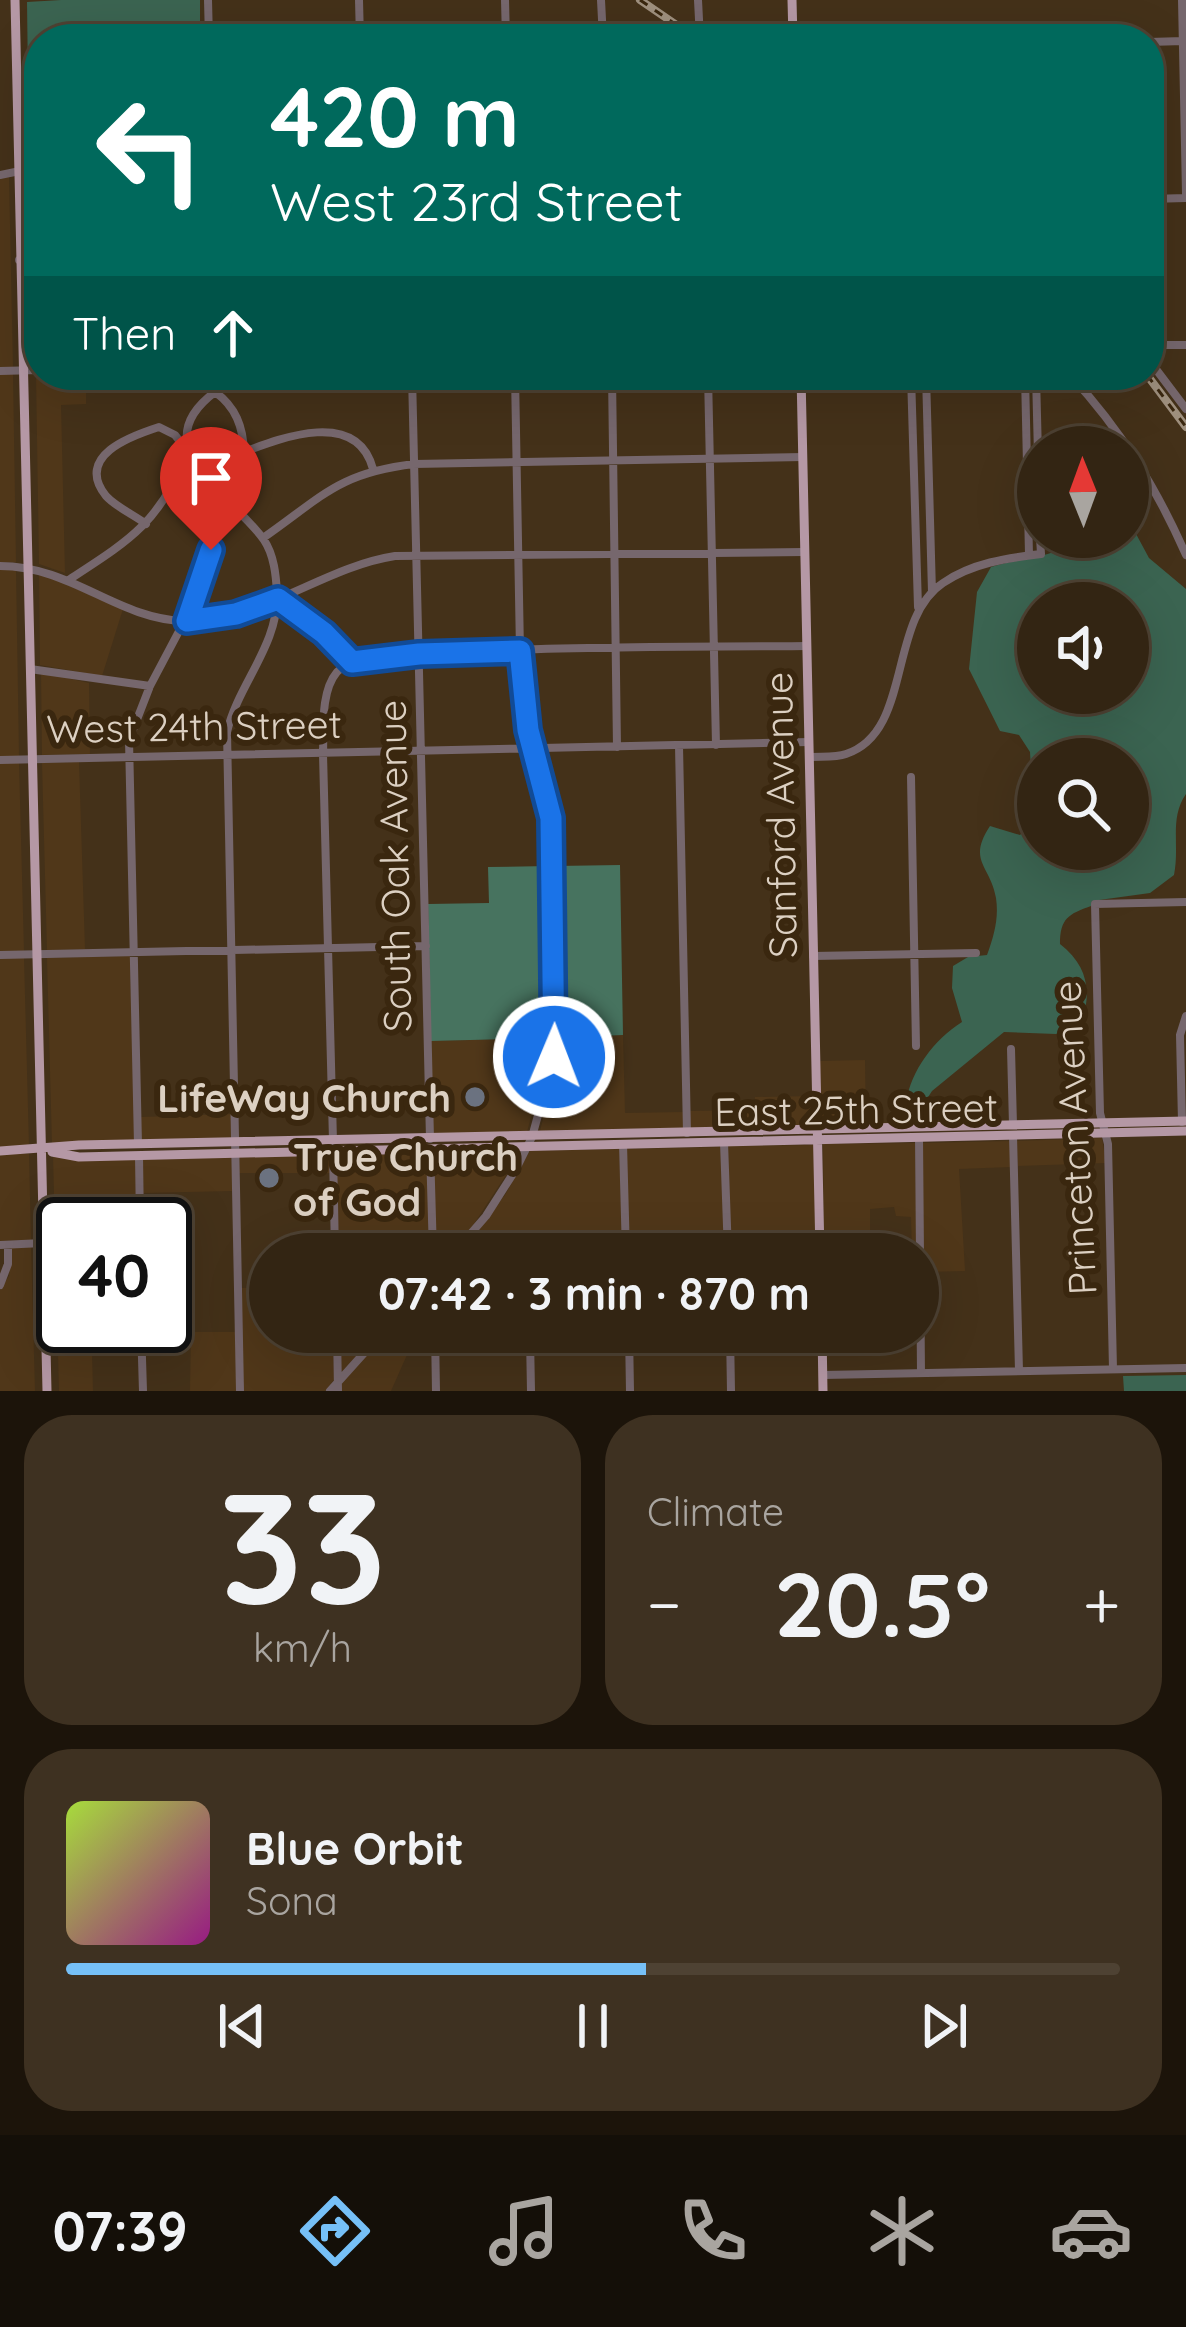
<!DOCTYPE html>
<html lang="en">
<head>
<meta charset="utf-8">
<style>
	body { margin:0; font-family:Quicksand,sans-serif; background:#3e3121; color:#f1f3f6; height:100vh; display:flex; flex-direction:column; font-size:45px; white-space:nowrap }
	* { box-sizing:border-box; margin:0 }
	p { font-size:39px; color:#a9a5a0 }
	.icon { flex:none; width:66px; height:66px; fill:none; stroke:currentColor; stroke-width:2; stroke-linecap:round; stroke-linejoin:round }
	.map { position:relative; height:1391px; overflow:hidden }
	.panel { display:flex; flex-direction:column; gap:24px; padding:24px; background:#1c140a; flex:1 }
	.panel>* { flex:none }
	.top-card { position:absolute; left:24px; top:24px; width:1140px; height:366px; border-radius:48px; box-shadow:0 12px 48px #0002,0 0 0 3px #4e4233; background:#00695c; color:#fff; overflow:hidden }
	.needle { width:78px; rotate:359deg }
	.controls { position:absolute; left:1017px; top:426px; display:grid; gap:24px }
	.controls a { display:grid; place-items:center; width:132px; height:132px; border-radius:50%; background:#332513; box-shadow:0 12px 48px #0002,0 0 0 3px #4e4233; font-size:60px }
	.speed { position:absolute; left:36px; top:1197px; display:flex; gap:24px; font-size:60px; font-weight:700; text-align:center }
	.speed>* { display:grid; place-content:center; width:156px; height:156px; border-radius:50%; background:#332513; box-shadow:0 12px 48px #0002,0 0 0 3px #4e4233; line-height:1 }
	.speed .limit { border:6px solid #111; border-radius:18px; background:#fff; color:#111 }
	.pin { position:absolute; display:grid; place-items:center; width:102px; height:102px; color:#fff; margin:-123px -51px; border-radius:50% 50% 50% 0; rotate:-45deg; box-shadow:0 0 12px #0007 }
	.pin .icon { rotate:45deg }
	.me { position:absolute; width:132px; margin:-66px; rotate:1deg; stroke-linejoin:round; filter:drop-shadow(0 0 9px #0008) }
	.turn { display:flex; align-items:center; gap:42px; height:252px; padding:0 48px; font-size:54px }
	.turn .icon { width:156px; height:156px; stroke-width:2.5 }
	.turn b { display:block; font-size:84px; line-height:102px }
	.then { display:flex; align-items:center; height:114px; padding:0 48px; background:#0003; gap:24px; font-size:45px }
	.big { font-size:90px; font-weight:700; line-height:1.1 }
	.panel .tile { flex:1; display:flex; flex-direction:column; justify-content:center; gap:18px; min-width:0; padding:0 42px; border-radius:48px; background:#3e3121 }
	.panel .dial { align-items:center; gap:0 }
	.dial b { font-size:156px; line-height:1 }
	.song { display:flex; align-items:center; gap:36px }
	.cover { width:144px; height:144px; border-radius:18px; background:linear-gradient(135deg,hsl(80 70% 55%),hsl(310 70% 35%)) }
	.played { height:12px; border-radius:6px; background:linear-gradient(90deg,#76c0f7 55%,#4e4233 55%) }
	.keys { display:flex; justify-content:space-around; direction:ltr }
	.heat { display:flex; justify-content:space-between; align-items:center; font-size:66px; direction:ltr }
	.panel .tiles { flex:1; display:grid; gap:24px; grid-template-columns:1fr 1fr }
	.tile:last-child { grid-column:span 2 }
	.trip { position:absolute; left:249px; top:1233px; width:690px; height:120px; border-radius:60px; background:#332513; box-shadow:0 12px 48px #0002,0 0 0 3px #4e4233; font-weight:700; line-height:120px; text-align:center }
	.menu { display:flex; height:192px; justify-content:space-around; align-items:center; background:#140f08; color:#a9a5a0 }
	.menu .icon { width:84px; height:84px }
	.menu .selected { color:#76c0f7 }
	.menu b { font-size:54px; color:#f1f3f6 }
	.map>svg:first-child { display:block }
	.built { fill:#503719 }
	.green { fill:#3b6451; fill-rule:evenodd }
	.forest { fill:#47735f }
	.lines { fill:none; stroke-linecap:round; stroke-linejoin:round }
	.minor { stroke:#76676d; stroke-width:8 }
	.major { stroke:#b598a5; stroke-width:9 }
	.rail-casing { stroke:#9f907e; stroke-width:8 }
	.rail { stroke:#3a270f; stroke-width:3; stroke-dasharray:9; stroke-linecap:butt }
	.route-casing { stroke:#114b97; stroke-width:30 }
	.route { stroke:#1a73e8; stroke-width:21 }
	.worship-dot { fill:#6b7280; stroke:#3a270f; stroke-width:4.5 }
	.labels { text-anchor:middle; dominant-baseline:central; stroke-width:12; stroke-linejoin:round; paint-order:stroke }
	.street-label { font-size:39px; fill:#dcd0c2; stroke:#3a270f }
	.poi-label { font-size:39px; font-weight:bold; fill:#dcd0c2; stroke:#3a270f; text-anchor:end }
</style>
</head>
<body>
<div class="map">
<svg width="1186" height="1391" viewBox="0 0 1186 1391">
	<rect width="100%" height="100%" fill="#443119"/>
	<path class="built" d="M9,177l4,190h-13v-188z
		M0,374h13l3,188h-16z
		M36,374l50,1v29l-25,1 4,168 -26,-9z
		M0,570h16l3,186h-19z
		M39,572l84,37 -21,67 -62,-11z
		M41,672l48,11 1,71 -48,1z
		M79,762l6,187 -38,1 -5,-187z
		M0,763h19l5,188h-24z
		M130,956l5,184 -83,5 -5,-187z
		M0,958h24l5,188 -29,1z
		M623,1035l2,78 59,-1v17l-144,2 15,-59 3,-34z
		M552,1038l-25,94 -94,2 -2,-93z
		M865,1060l1,65 -45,1 -1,-65z
		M813,1096l1,31 -124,2v-18l64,-1 1,-13z
		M231,1114v24l-90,2v-23z
		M1102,1138l4,25 -88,3 -1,-25z
		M1010,1141l1,26 -52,2 6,102 -42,1 -1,-129z
		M915,1143l2,111h-5l-1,-37 -15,-1 -2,-9 -24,2v28l-46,1 -1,-94z
		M814,1145l3,109h-43l-1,-20h-43l-2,-88z
		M721,1147l3,87 -43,1v19h-51l-4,-105z
		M619,1149l4,105h-165l47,-59 25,-44z
		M521,1152l-53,81 -20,21h-12l-3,-101z
		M0,1154h29l2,86 -31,1z
		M428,1154l2,100h-92l-2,-98z
		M330,1155v18h-91v-17z
		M53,1156l83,3 1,65h-74v102h29v19h-34z
		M232,1157v34l-89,2 -1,-34z
		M31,1247l4,144h-35v-101l9,-14 2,-28z
		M270,1287v45h63l1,48 -9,11h-82l-2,-103z
		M191,1332h45l1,59h-47z
		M340,1332h38l-37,41z
		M387,1332h44l1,16h-22l-19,43h-50v-7z
		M775,1332h43l1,13 -43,1z
		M92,1352l1,39h-34l-1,-38z"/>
	<path class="green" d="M61,0h139v39h-161v118h-10l-2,-155z
		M1128,519l21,39 37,31v205c-17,24 -6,52 -12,81l-24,18 -58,8 -1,5c-22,8 -31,12 -31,38 27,21 32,46 22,78l-26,12 -52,-2 -72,59 -9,14 -17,-2c5,-33 28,-63 56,-81l-10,-34 1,-22 15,-9 19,-2c7,-19 12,-37 9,-57 -6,-33 -29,-37 -6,-72l30,9 14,-15 -4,-68 -11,-17 -19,-4 -31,-62 8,-77 14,-25c33,-11 60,-6 86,-30h51zM1038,603h90v90h-90zM1038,759h90v90h-90z
		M1186,1375v16h-62l-1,-15z"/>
	<path class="forest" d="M620,865l3,170 -65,3 -2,-172z
		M549,866l3,172 -121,3 -3,-137 61,-1 -1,-36z"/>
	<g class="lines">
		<path class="minor" d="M208,0l1,39
			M359,0l1,39
			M505,0l1,39
			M601,0l2,39
			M698,0l2,39
			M1182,0l4,194
			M980,39h30
			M1149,42l34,-1
			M0,175l39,-8
			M1149,199l37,-1
			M19,260h20
			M1149,345h37
			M1149,360l37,49
			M0,371l39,-1
			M215,375v17c-75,56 19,104 49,148 10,15 12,35 13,53 2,52 -39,91 -50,139l13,659
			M412,375l18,764
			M612,375l5,372
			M708,375l8,370
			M911,375l7,232
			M926,375l6,217
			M1025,375l4,180
			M1036,375l2,80
			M1070,375c51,55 86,112 116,180
			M244,452c39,-15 113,-43 129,17
			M263,538c59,-41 75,-65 151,-74l389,-7
			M0,566c72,0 117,53 184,55 76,2 139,-54 211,-65l409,-4
			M70,579c60,-39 90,-57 118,-127l-13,-17 -16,-8c-28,9 -85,29 -53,69 10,11 28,19 40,28
			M279,599l45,34 29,29
			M30,669l120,17
			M679,746l8,387
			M809,757c12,-1 26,1 37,-3 67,-22 41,-134 97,-171 29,-20 64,-25 98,-29l-1,-17
			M0,760l809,-18
			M911,777l5,269
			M0,955l426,-9
			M813,956l163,-3
			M1011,1049l2,76
			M1182,1122l-2,-87 6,-19
			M1013,1135l6,236
			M919,1137l2,236
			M333,1141l-10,-387c1,-24 -3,-62 14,-82 23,-29 409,-25 470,-26
			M724,1142l4,112
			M138,1144l-9,-404 21,-54 46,-87 48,-147c-1,-25 -8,-45 -29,-60
			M623,1144l3,110
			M430,1149l3,105
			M333,1151l2,103
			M139,1156l1,68
			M0,1245l43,-2
			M453,1254l33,-38 30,-47 16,-32 22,-80 -3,-239 -23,-88 -8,-79 -5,-276
			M0,1285l8,-21v-19
			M141,1326l2,65
			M337,1332l1,59
			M435,1332l1,59
			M629,1332l1,59
			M730,1332l1,59
			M530,1337l1,54
			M435,1338l179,-6
			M46,1349l96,-1
			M1113,1369l-5,-225 -8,-31 -5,-209 91,-2
			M823,1375l363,-7
			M330,1391l53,-59"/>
		<path class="major" d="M15,0l32,1391
			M792,0l1,39
			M801,375l19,879
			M0,1151l79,-6 1107,-24
			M52,1152l27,5 1107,-26
			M822,1332l1,59"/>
		<g class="rail-casing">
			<path id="rail" d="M640,0l57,39
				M1147,375l39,52"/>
		</g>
		<use href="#rail" class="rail"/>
	</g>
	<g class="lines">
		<g class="route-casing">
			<path id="route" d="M211,550l-24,71 49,-7 42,-15 46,34 28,29 67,-8 101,-3 8,79 23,88 3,239"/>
		</g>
		<use href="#route" class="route"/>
	</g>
	<g class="worship-dot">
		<circle cx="475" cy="1097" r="12"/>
		<circle cx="269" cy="1178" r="12"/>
	</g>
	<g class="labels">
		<g class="street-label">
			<text transform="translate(194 726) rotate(-1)">West 24th Street</text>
			<text transform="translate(780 815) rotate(-91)">Sanford Avenue</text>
			<text transform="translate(394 866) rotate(-91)">South Oak Avenue</text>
			<text transform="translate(856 1109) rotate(-1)">East 25th Street</text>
			<text transform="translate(1074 1138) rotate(-93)">Princeton Avenue</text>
		</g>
		<g class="poi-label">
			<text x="451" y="1097">LifeWay Church</text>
			<text x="293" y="1156" text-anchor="start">True Church<tspan x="293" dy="45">of God</tspan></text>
		</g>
	</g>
</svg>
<div class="controls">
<a><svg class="needle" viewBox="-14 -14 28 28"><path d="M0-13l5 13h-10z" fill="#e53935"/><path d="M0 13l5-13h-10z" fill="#a9a5a0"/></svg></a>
<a><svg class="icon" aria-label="sound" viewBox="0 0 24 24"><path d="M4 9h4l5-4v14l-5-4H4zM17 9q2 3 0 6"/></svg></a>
<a><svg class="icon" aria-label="search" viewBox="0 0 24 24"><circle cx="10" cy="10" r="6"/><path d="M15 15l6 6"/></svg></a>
</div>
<div class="speed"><div class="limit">40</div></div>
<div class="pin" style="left:211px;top:550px;background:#d93025"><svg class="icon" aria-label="arrive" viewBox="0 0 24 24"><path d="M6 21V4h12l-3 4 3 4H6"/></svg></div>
<svg class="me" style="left:554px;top:1057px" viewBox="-20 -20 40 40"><circle r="17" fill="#1a73e8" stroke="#fff" stroke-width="3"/><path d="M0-11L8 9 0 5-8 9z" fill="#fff"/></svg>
<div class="trip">07:42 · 3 min · 870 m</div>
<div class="top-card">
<div class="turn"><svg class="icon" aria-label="left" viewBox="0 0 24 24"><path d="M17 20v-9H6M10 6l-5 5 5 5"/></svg><div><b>420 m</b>West 23rd Street</div></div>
<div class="then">Then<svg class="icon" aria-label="ahead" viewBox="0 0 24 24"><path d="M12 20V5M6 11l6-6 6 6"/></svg></div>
</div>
</div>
<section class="panel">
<div class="tiles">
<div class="tile dial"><b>33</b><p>km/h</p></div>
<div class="tile"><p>Climate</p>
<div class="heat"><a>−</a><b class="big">20.5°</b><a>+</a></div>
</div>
<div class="tile">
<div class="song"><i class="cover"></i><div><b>Blue Orbit</b><p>Sona</p></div></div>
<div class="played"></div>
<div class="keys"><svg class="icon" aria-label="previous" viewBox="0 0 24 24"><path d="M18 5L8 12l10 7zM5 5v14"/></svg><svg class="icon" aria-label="pause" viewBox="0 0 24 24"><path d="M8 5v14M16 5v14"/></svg><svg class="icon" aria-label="next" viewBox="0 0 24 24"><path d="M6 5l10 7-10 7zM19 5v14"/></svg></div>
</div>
</div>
</section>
<nav class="menu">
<b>07:39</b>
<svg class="icon selected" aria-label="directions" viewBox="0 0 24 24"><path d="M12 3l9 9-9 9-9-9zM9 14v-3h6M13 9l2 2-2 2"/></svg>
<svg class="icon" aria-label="music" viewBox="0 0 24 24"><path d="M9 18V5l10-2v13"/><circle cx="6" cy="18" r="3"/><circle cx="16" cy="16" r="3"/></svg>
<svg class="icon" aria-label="phone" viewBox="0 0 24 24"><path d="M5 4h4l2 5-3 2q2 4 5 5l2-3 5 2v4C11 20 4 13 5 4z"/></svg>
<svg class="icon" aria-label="climate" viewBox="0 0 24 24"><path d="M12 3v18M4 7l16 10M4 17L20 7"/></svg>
<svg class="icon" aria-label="car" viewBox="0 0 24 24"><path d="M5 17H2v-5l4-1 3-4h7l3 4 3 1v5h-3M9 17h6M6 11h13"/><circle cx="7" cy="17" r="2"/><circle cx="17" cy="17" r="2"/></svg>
</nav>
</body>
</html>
